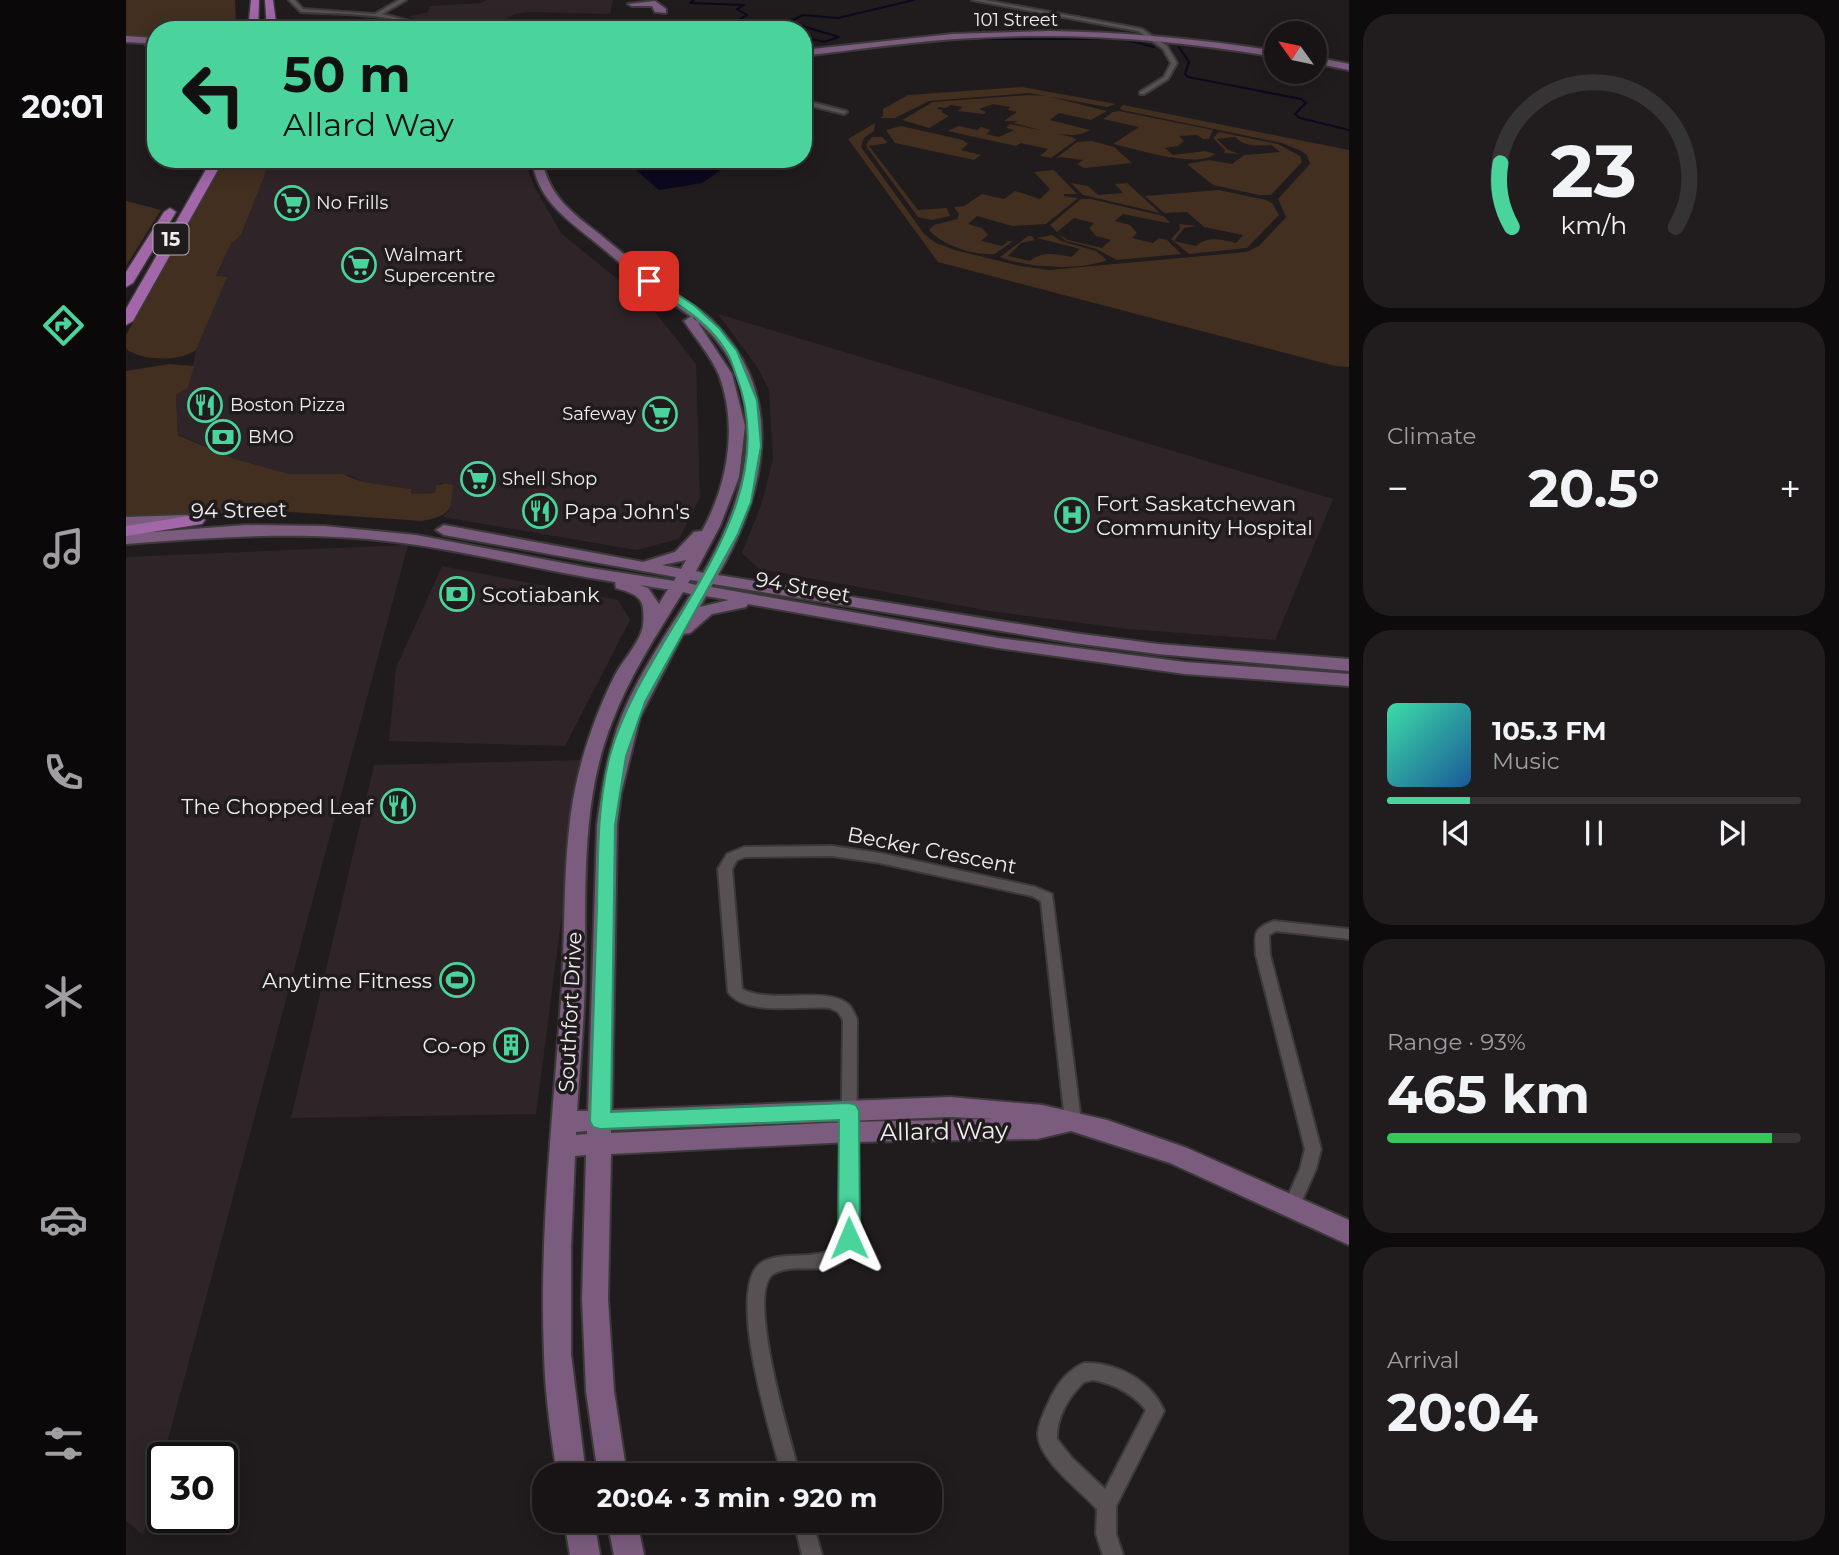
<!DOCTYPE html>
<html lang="en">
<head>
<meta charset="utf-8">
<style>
	body { margin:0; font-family:Montserrat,sans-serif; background:#211d1f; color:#f1f3f6; height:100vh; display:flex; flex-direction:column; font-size:26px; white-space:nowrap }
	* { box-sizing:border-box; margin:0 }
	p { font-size:23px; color:#9f9ea1 }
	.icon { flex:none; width:38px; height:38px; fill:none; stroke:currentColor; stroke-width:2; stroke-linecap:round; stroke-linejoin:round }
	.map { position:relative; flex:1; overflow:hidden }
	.details { display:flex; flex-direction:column; gap:14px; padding:14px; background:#0d0b0c; width:490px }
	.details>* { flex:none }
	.top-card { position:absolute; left:21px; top:21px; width:665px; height:147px; border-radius:28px; box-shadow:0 4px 18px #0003,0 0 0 2px #363335; background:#4ad49c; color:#111; overflow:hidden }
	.needle { width:46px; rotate:303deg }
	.tools { position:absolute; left:1138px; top:21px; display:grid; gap:14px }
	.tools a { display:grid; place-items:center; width:63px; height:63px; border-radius:50%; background:#181416; box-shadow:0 4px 18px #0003,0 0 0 2px #363335; font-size:35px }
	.speed { position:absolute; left:21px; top:1442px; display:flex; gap:14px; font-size:35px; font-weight:700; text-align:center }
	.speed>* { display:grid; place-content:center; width:91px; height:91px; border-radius:50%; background:#181416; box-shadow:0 4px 18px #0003,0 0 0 2px #363335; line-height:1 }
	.speed .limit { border:4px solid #111; border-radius:10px; background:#fff; color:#111 }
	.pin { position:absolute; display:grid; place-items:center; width:60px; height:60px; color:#fff; margin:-30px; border-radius:14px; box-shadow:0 4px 10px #0006 }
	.me { position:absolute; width:77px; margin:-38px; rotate:359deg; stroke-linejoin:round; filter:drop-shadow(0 0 5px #0008) }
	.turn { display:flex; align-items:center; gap:24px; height:147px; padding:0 21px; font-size:32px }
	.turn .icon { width:91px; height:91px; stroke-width:2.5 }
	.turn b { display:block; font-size:49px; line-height:60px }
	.big { font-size:52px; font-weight:700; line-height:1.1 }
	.details .tile { flex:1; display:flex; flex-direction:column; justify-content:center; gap:10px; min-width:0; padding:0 24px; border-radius:28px; background:#211d1f }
	.details .dial { align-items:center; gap:0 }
	.dial svg { height:182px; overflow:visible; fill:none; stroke:#363335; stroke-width:7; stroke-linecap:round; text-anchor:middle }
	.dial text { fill:#f1f3f6; stroke:none }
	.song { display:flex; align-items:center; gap:21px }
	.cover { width:84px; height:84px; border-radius:10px; background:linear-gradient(135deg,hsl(160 70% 55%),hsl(210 70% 35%)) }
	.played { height:7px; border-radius:4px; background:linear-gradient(90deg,#4ad49c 20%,#363335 20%) }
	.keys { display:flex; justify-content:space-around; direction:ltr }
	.heat { display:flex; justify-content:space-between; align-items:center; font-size:38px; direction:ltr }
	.charge { height:10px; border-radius:5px; background:linear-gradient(90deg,#34c759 93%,#363335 0) }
	.trip { position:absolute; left:406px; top:1463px; width:410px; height:70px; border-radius:28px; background:#181416; box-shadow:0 4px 18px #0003,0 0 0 2px #363335; font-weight:700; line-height:70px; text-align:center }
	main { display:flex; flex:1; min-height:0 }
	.dock { display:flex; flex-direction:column; width:126px; justify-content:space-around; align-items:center; background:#0a0809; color:#9f9ea1 }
	.dock .icon { width:49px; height:49px }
	.dock .active { color:#4ad49c }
	.dock b { font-size:32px; color:#f1f3f6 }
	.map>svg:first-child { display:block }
	.built { fill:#2f2529 }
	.green { fill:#422f1f }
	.water { fill:#0c081e }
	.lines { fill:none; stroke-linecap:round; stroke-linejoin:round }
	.stream { stroke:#0c081e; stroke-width:2 }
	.street-casing { stroke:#3c393a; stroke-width:4 }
	.secondary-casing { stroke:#3c393a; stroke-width:4 }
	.primary-casing { stroke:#3c393a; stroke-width:3 }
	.street { fill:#575153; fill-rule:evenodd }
	.secondary { fill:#7c5c7e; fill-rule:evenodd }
	.primary { fill:#a267a9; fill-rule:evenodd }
	.route { fill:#4ad49c; stroke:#308a65; stroke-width:2 }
	.labels { text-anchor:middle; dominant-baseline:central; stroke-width:7; stroke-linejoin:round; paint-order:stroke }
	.far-street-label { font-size:18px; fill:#f1eeef; stroke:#201b1d }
	.far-poi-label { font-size:18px; fill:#f1eeef; stroke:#201b1d; text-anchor:start }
	.shield { fill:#201b1d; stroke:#b2afb0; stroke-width:2 }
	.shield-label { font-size:19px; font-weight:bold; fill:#f1eeef }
	.poi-label { font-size:21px; fill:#f1eeef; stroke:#201b1d; text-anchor:start }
	.street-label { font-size:21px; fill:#f1eeef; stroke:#201b1d }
	.near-street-label { font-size:24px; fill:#f1eeef; stroke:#201b1d }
</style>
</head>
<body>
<main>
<nav class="dock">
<b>20:01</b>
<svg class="icon active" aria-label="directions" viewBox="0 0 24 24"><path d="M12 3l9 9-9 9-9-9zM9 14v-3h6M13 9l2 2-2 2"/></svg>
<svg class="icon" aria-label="music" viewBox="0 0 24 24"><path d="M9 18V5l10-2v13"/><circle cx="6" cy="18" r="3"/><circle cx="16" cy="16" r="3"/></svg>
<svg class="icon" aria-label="phone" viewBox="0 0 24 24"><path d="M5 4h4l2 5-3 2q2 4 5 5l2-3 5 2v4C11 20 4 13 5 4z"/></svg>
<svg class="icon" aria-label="climate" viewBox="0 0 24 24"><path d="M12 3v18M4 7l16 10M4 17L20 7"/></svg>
<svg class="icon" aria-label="car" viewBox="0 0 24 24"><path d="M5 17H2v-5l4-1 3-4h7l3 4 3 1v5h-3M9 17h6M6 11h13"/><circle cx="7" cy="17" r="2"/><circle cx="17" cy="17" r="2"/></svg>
<svg class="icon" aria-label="filters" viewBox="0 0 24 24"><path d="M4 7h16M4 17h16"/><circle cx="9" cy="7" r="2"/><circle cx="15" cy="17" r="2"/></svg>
</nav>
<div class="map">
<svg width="1223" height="1555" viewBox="0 0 1223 1555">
	<rect width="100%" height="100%" fill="#201b1d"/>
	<path class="built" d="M361,0h126l-3,14 -80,-2 -15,2 -8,4 15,12h-91l-4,-6 -19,-7 20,-5 2,-6 51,-3z
		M238,18l45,5 5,1 1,6h-74z
		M138,159h264v12l8,19 25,43 90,74 45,57 4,133 -21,42 -43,11 -193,-33 6,-6v-28h-9l-5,10 -24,1v-5l-48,-7 -13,-7 -61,-1 -54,-15 -57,-25 -2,-39 12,-7 8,-38 30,-73h-10l15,-33 10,-9 15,-38z
		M592,314l615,185 -58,141 -147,-11 -138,-18 -231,-42 -17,-16 19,-48 12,-46 -4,-69 -11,-22z
		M282,545l-245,913 -20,77 -17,-14v-964z
		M316,566l176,34 12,20 -65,126 -176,-5 7,-73z
		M456,760l-46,354 -245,4 83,-353z"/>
	<path class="green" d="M0,0h109l1,25 -4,5h-76v7l-30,-1z
		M896,87l94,17 -9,3 -78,-14 -100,8 -34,17h-15l3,-2v-7l25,-14z
		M902,95l19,1 60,15 -16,9 -32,-7 -9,7 40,10c-19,13 -57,-3 -78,-7l6,-2h-14l13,-9 -9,-2 2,-3 -17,-3 -14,5 7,3 -2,2 -26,-3 5,-4 -12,-2 -5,3 -7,-1 -2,2 6,1 -2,2 8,4 -20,12 -27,-8 31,-18z
		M997,105l226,45v217l-14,-1 -397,-104 -90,-123 27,-16 -1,8 -10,7 -3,9 64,88 11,8 19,7 65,16 29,4 197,-18 13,-6 27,-29 -8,-18 32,-35 -3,-9 -6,-4 -19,-8 -160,-33 -2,-2z
		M993,111l94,19 -4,9h-6l-6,-4 -18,1 5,5 -6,5 -13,2 8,7 32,-4 10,3c-18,15 -79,-5 -102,-10l26,-17 -36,-8 10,-7z
		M884,124l62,13 4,3 -25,18 -11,-2 8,-7 -27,-6 -5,3 -69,-15 12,-5 18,4 4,-3 10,3 -5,4 13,3 15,-7 -8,-2z
		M775,126l62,14 5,4 -7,6 20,5 -7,5 -79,-17 -9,-13z
		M1093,132l59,12 22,12 2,6 -31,33h-12l-46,-10 -26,-21 22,-4 23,4 12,-9 36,-3 -9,-7c-12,1 -27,2 -36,-8l-18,2 11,11 12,4 -16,-1 1,-3 -12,-12z
		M746,137h10l6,6 -19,3 49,64 29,-2 3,8 -18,4 -14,-3 -50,-68 -2,-5z
		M966,141l22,6 18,16 -48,5 -7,-4 6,-4 -23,-3 -5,2 22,-17z
		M99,159h46l-30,76 -10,9 -15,32 11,1 -31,73c-16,12 -54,11 -70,-1v-14z
		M928,170l23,24h-13v2l14,2 -32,26 -34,2 -35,-10 -9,8 14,4 6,7 -7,6 21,5 6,-5h5l-18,13c-20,2 -54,-9 -66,-24l5,-5 23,-6 2,-5 -5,-7 10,-1 18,-12 22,5 11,-8 25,8 10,-10 -16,-17z
		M945,183l17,3 10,9 25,-2 -8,-9 12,-1 33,30 -77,-18z
		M1093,190l47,10 6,3 7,12 -32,33 -58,6 -18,-15 9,-10 -1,-5 18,2 -13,2 -10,13 22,5c11,-10 25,-7 40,-3l7,-8 -39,-8 -17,-15 -23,1 -19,-17z
		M955,199h10l72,17 7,6 -2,1 -45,-9 -8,7 15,4 7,8 -5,5 21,5 6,-5 8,2 14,14 -64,6 -23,-12 -28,-7 -8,-7 10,6 34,8 9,-8 -15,-4 -7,-8 5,-5 -20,-5 -17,14 -7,-7z
		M0,201l35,9 -35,56z
		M926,235l9,6 35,10 11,9c-25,11 -81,8 -107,-3l28,-21h4l3,4 -14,3 -13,13 22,5c12,-10 26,-7 41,-4l9,-8 -43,-11z
		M43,364l25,2 -6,22 -12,7 2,40 57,24 54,15h53l21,8 48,7v5l24,-1 1,-7 10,-3 7,2c-2,28 -3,30 -31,36l-146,-10 -150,5v-145z"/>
	<path class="water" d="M512,159h99l-35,24 -43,7 -22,-19z"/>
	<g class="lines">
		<path class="stream" d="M568,0l-4,3 54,2 -7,4 10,6 -12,7 8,5 -3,3
			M677,37l21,5 15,-5 -50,-15 14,-7 35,3 76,-18
			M855,39h143l30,8
			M1053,47l10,15 -4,12 3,3 113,22 5,4 -11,11 5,4 49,12"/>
		<g class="street-casing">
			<path id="street" d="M163,0h6l8,9 72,5 24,-14h7l-24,14 36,9 7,7h-6c-20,-18 -90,-16 -118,-18z
				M846,0h12l158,29 25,17 10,17 -9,16 -24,15h-4v-2l24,-15 7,-14 -8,-14 -25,-18z
				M677,100l43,11 1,1 -3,2 -41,-10z
				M706,846l48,7 155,34 17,7 29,227 -3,5 -5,2 -5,-2 -3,-5 -24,-220 -9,-5 -152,-33 -48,-7 -87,1 -8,3 -5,9 10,120c30,16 86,-4 107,16 3,3 6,10 8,14l-1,225c-18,39 -53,16 -81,29 -32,14 17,172 25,202h-18c-10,-37 -60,-194 -18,-214 24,-11 59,2 76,-19l3,-222 -5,-8 -8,-4c-27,-3 -85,9 -102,-16l-10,-123 9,-15 17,-7z
				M1148,921l75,8v10l-73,-8 -7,4 1,20 51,194 -5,20 -16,36 -2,5 -6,2 -6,-2 -2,-5 16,-36 5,-20 -49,-194c-1,-21 -4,-26 18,-34z
				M958,1363c33,-1 68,18 80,48l-48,95v28l7,21h-20l-7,-21 1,-25c-16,-18 -60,-50 -59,-76 1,-12 8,-25 13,-36 8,-15 17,-27 33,-34zM967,1380c21,4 39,13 53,30l-41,79 -33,-31 -15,-19c-1,-21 12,-43 27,-57z
				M668,1521h18l10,34h-20z"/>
		</g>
		<g class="secondary-casing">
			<path id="secondary" d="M529,1l11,8v4l-11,-1 -3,-6h-20l-4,-2z
				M507,21h33l4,3 -4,3 -36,-1z
				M923,31c76,1 151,8 227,20v6c-100,-17 -202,-25 -303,-19 -57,3 -113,11 -170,18v-6l149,-16z
				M0,36l30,2v6l-30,-2z
				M1188,57l35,7v6l-35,-7z
				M406,159h10c6,36 29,53 56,74 25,20 49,41 75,60 14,9 28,16 39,27 76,75 54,173 6,255l356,58 84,11 191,15v12l-191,-17 -84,-11 -361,-59 -2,3 287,51 187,24 164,12v12l-164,-12 -187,-26 -250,-44 -2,3 -34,7 -22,19 -7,1 -43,83 -19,77 -4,31 -5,285 338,-13 92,8 65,15 80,28 162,72v25l-179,-82 -99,-32 -34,8 -188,3 -238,12 -3,145 6,92 13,84h-29l-12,-84 -4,-92 4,-144 -11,1 -4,92v106l15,121h-29c-6,-40 -12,-80 -13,-121 -5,-118 9,-236 17,-354 5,-67 1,-133 12,-200 8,-44 22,-85 42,-125 8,-15 22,-29 27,-45 2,-6 2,-20 0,-26 -3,-10 -17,-13 -26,-16l-1,-6c-66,-10 -131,-27 -198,-37 -97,-15 -194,-9 -291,-1v-10l120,-9 78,1 92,9 168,32 90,14 2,-4 -232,-42 -8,-5 8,-5 199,37 32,-10 19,-20 8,-1c26,-47 36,-105 17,-156 -8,-19 -24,-37 -35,-54l6,-4 5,1 37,56 13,52 -6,51 -19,49 -24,45 7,2c42,-71 70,-171 8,-239 -14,-15 -30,-24 -46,-36 -26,-18 -50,-40 -75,-60 -28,-22 -53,-41 -58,-79zM560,560l-5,9 -19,-4zM564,580l8,1 -2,4 -8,-2zM514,585l25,4h3l-9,15 -11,-16zM557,592l8,2c-24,39 -51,78 -69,121 -14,35 -20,73 -25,110l-9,286h-11c3,-44 7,-88 8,-132 1,-85 -5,-177 27,-257 18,-47 45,-88 71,-130zM580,596l23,4 -29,7zM824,1117l44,2 -145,3 -238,11v-3zM461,1131v3l-11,1v-3z
				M61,515l8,5 -2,3 -67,4v-10z
				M438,1521h30l6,34h-30z
				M481,1521h30l7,34h-30z"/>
		</g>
		<g class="primary-casing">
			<path id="primary" d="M125,0h8l-1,30h-10z
				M139,0h8l4,30h-10z
				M30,41v6l-11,-2 2,-2z
				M86,159h12l-91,162 -7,4v-16z
				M44,208l6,4 -43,71 -7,4v-15l38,-60z
				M70,515l9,5 -3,4 -76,12v-10z"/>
		</g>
		<use href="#street" class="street"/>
		<use href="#secondary" class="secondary"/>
		<use href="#primary" class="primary"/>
	</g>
	<path class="route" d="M520,278h7l42,28 24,22 18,23 20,49 4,46 -10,56 -13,32 -93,168 -19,54 -11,69 -4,287 238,-9 7,2 3,6 1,127 -3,7 -8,3 -7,-3 -4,-7 1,-118 -239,9 -7,-2 -3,-6c3,-71 5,-142 7,-213 1,-50 0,-103 13,-153 35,-125 180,-242 126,-380 -3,-8 -5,-17 -10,-24 -17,-30 -52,-49 -80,-68z"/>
	<defs>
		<g id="supermarket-ring" transform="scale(1.75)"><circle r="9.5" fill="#201b1d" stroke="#4ad49c" stroke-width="1.5"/><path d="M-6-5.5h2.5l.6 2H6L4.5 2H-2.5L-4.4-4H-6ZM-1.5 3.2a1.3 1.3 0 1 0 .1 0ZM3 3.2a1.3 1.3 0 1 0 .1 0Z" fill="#4ad49c"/></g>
		<g id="restaurant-ring" transform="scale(1.75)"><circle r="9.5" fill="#201b1d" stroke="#4ad49c" stroke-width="1.5"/><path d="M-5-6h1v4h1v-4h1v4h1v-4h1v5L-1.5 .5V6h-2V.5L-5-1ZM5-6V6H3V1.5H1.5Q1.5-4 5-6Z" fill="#4ad49c"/></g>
		<g id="bank-ring" transform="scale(1.75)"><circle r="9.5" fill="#201b1d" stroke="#4ad49c" stroke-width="1.5"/><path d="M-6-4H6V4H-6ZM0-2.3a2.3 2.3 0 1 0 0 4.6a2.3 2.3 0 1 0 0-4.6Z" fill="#4ad49c"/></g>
		<g id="hospital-ring" transform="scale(1.75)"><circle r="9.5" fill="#201b1d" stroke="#4ad49c" stroke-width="1.5"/><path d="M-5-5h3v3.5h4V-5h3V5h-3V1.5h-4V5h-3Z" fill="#4ad49c"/></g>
		<g id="stadium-ring" transform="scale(1.75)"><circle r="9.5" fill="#201b1d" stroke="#4ad49c" stroke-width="1.5"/><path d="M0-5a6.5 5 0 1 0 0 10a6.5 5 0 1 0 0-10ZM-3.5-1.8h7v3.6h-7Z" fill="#4ad49c"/></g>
		<g id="building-ring" transform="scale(1.75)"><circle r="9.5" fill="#201b1d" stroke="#4ad49c" stroke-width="1.5"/><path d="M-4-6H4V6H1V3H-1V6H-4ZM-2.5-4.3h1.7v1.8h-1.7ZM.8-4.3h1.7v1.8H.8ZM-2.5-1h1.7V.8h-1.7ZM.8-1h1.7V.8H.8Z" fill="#4ad49c"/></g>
	</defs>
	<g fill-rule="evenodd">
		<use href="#supermarket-ring" x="166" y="203"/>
		<use href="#supermarket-ring" x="233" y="265"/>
		<use href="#restaurant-ring" x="79" y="405"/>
		<use href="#supermarket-ring" x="534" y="414"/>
		<use href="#bank-ring" x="97" y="437"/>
		<use href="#supermarket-ring" x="352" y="479"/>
		<use href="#restaurant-ring" x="414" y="511"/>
		<use href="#hospital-ring" x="946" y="515"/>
		<use href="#bank-ring" x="331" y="594"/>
		<use href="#restaurant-ring" x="272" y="806"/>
		<use href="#stadium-ring" x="331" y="980"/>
		<use href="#building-ring" x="385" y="1045"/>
	</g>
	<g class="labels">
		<g class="far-street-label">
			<text x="890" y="20">101 Street</text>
		</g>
		<g class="far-poi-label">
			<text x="190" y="203">No Frills</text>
			<text x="258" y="255">Walmart<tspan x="258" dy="21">Supercentre</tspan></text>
			<text x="104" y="405">Boston Pizza</text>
			<text x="510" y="414" text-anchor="end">Safeway</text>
			<text x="122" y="437">BMO</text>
			<text x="376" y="479">Shell Shop</text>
		</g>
		<rect class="shield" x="27.5" y="223.5" width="35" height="31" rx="5"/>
		<g class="shield-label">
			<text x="45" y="239">15</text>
		</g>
		<g class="poi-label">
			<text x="970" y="503">Fort Saskatchewan<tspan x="970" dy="24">Community Hospital</tspan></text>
			<text x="438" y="511">Papa John's</text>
			<text x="356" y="594">Scotiabank</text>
			<text x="247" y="806" text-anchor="end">The Chopped Leaf</text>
			<text x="306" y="980" text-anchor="end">Anytime Fitness</text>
			<text x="360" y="1045" text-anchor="end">Co-op</text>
		</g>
		<g class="street-label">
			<text transform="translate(113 510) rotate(-1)">94 Street</text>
			<text transform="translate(677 587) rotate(10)">94 Street</text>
			<text transform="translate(806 850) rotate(11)">Becker Crescent</text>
			<text transform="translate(444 1012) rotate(-87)">Southfort Drive</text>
		</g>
		<g class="near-street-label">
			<text transform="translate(818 1131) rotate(-1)">Allard Way</text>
		</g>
	</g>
</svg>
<div class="tools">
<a><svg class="needle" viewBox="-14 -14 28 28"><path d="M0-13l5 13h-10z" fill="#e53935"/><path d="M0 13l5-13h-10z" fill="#9f9ea1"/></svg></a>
</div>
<div class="speed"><div class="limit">30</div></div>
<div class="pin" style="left:523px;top:281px;background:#d93025"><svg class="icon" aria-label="arrive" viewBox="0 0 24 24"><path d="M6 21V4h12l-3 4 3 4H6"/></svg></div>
<svg class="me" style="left:723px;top:1238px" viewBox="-20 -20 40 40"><path d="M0-17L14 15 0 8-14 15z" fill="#4ad49c" stroke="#fff" stroke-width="4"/></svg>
<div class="trip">20:04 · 3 min · 920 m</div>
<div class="top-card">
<div class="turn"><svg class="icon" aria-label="left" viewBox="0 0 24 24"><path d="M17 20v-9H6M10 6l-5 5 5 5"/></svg><div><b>50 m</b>Allard Way</div></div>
</div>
</div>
<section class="details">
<div class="tile dial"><svg viewBox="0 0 100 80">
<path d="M14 69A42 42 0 1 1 86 69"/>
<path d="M14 69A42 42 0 0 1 9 41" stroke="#4ad49c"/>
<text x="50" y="56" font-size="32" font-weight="700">23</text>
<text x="50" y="72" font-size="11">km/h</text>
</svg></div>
<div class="tile"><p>Climate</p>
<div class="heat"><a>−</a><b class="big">20.5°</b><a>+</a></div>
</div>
<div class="tile">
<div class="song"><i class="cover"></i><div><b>105.3 FM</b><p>Music</p></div></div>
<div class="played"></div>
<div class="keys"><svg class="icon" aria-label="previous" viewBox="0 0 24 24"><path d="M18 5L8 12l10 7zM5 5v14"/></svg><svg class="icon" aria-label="pause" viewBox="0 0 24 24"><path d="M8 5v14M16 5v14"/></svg><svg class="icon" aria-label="next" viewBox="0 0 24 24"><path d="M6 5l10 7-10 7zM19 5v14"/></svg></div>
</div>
<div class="tile"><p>Range · 93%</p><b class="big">465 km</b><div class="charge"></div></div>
<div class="tile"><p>Arrival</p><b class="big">20:04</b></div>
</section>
</main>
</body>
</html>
